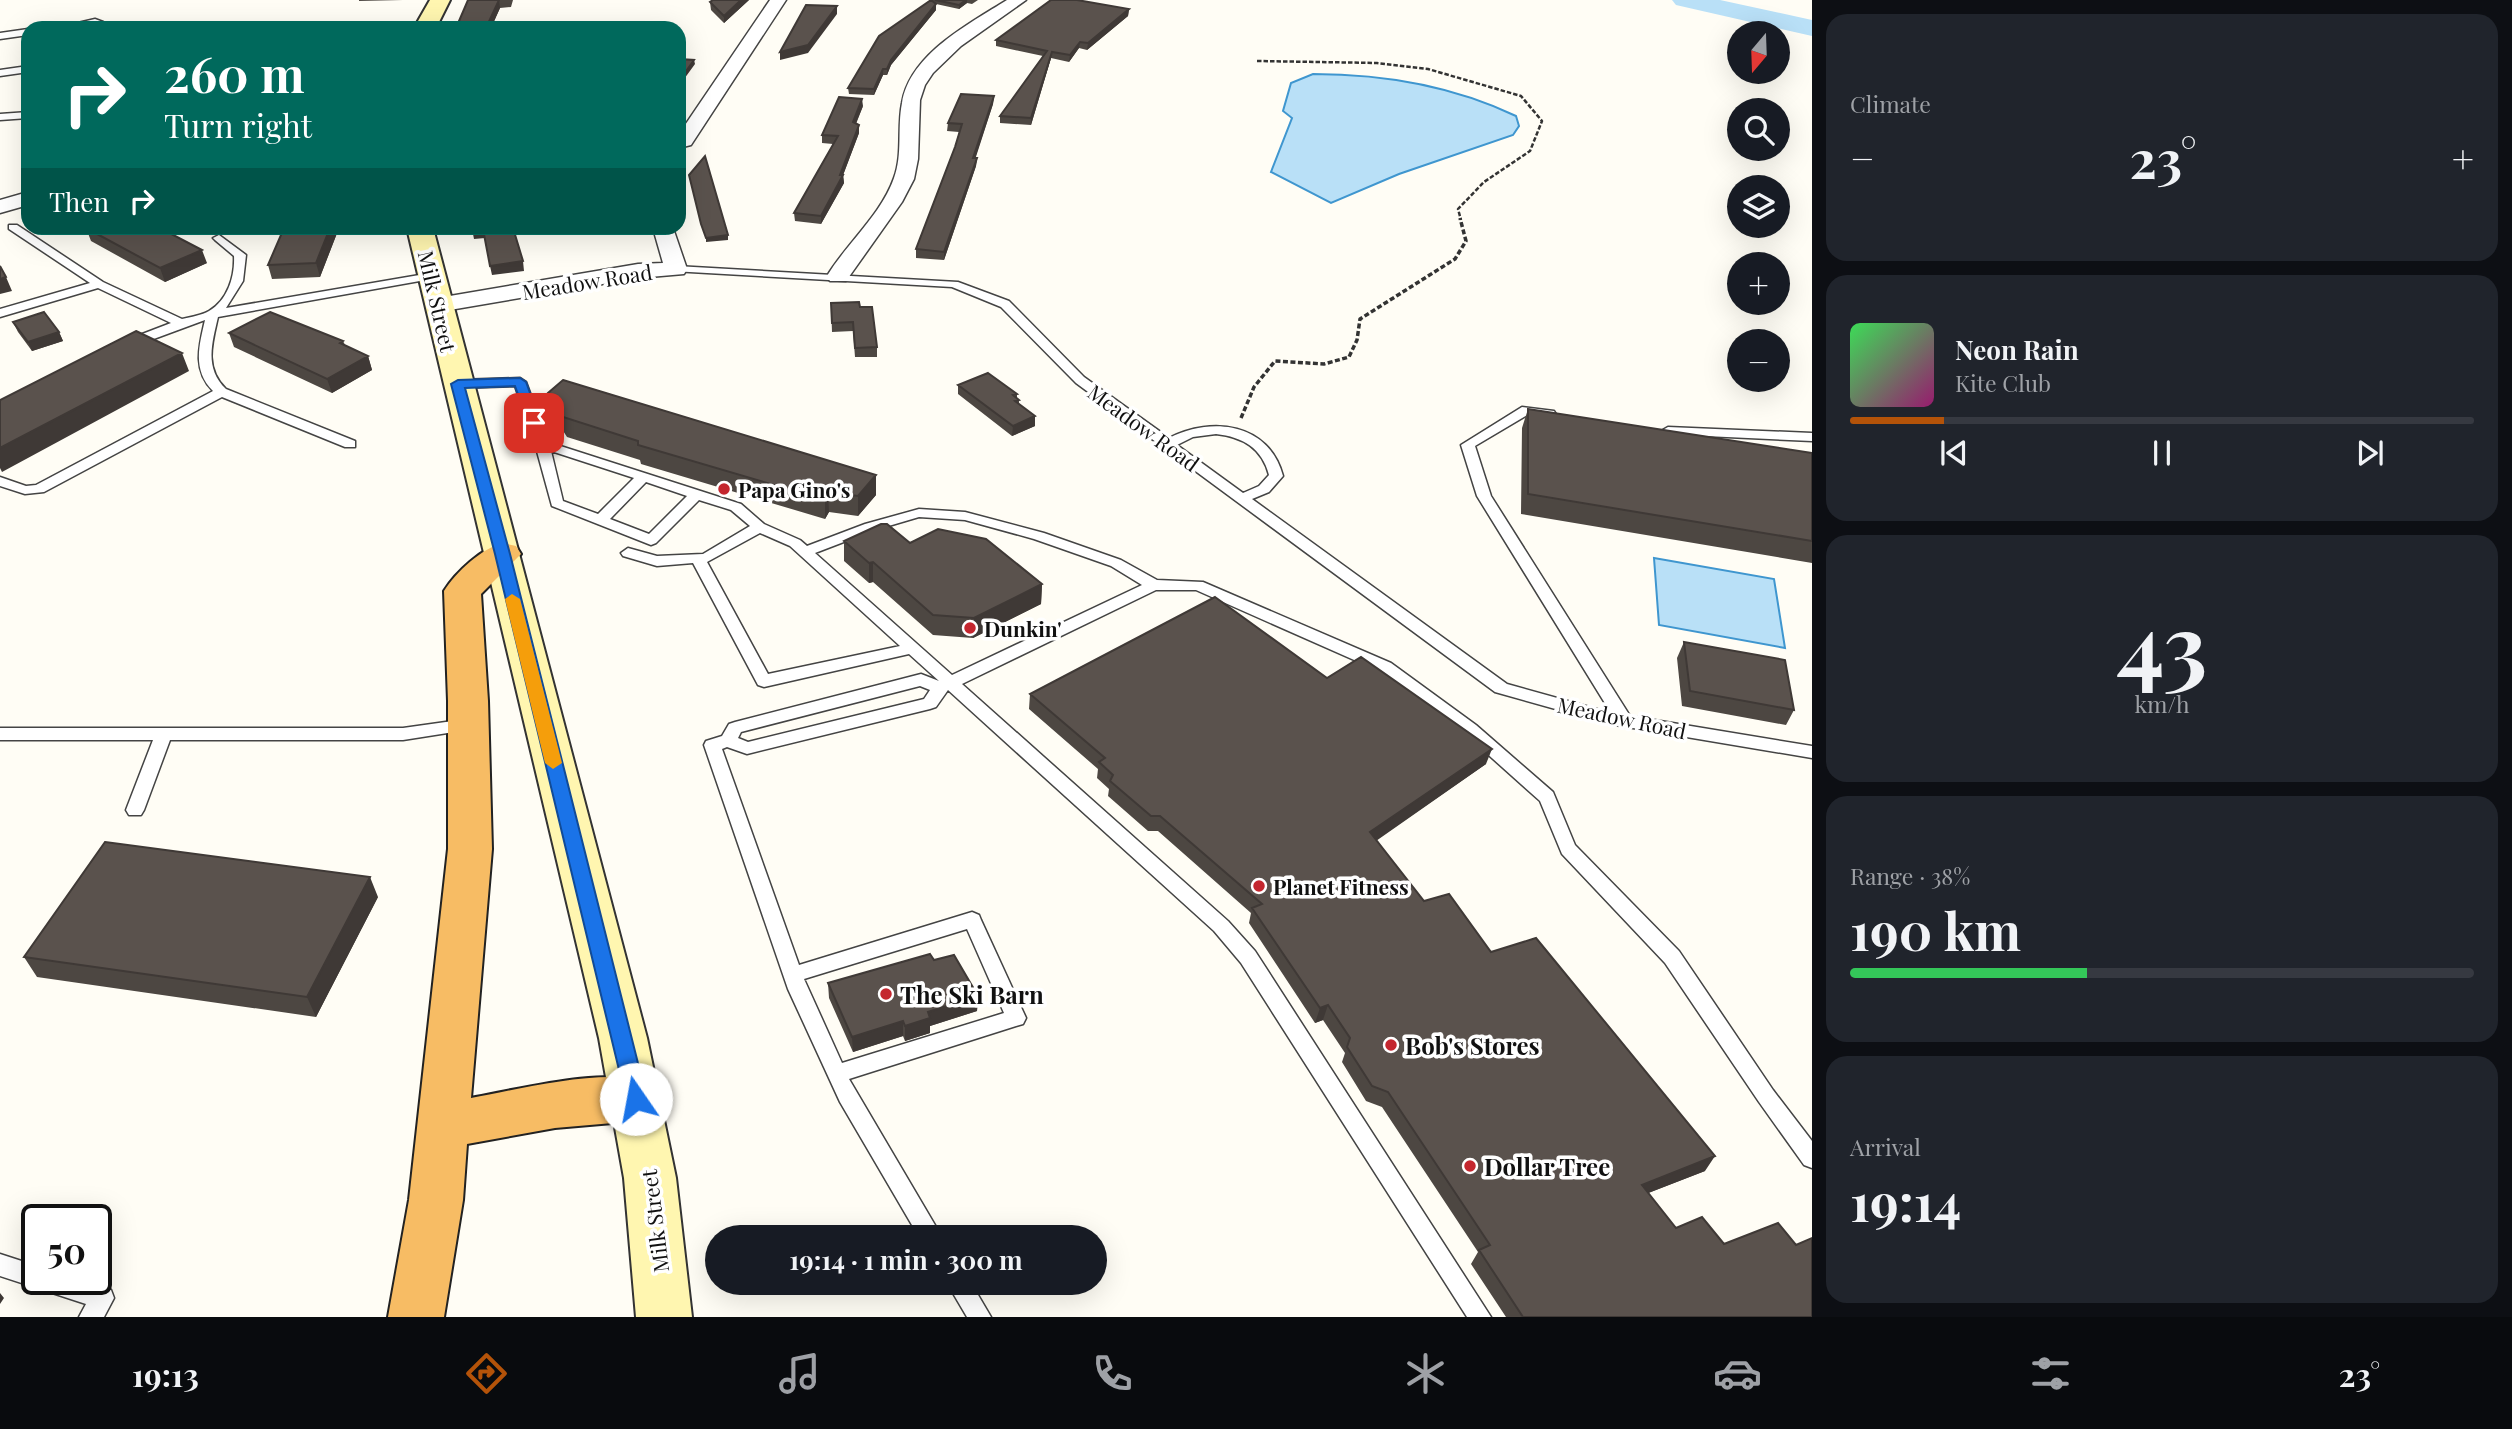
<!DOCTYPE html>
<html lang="en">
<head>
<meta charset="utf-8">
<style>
	body { margin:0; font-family:"Playfair Display",serif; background:#20242c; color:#f1f3f6; height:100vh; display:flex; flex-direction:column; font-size:26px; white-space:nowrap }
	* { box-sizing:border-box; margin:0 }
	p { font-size:23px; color:#9ea1a6 }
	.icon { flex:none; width:38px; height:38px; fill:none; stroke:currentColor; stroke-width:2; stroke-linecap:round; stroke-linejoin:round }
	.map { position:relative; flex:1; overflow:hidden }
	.sheet { display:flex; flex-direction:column; gap:14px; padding:14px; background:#0d0f14; width:700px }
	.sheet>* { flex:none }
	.top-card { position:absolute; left:21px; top:21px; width:665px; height:214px; border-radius:21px; box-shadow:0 7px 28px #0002; background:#00695c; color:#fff; overflow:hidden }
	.needle { width:46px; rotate:199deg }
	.fabs { position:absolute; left:1727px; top:21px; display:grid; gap:14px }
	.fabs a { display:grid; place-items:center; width:63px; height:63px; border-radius:50%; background:#171b24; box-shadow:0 7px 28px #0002; font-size:35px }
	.speed { position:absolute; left:21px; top:1204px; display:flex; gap:14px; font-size:35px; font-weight:700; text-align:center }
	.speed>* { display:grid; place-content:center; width:91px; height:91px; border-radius:50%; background:#171b24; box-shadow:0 7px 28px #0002; line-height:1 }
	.speed .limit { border:4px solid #111; border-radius:10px; background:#fff; color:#111 }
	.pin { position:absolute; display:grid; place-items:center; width:60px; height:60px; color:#fff; margin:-30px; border-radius:14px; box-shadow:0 4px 10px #0006 }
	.me { position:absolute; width:77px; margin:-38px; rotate:348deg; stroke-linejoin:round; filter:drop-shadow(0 0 5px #0008) }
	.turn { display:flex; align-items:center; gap:24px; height:147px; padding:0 28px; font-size:32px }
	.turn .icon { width:91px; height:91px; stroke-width:2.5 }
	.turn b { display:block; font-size:49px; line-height:60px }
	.then { display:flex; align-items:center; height:66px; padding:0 28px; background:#0003; gap:14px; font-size:26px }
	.big { font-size:52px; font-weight:700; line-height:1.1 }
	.sheet .tile { flex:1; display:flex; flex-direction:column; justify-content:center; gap:10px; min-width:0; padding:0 24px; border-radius:21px; background:#20242c }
	.sheet .dial { align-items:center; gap:0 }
	.dial b { font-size:91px; line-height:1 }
	.song { display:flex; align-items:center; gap:21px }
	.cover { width:84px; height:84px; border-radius:10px; background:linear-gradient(135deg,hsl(130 70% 55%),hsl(320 70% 35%)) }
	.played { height:7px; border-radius:4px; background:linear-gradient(90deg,#b45309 15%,#363941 15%) }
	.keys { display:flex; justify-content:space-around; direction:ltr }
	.heat { display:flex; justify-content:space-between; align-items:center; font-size:38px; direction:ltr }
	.charge { height:10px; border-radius:5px; background:linear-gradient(90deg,#34c759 38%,#363941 0) }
	.trip { position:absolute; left:705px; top:1225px; width:402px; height:70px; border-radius:35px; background:#171b24; box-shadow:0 7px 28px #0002; font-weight:700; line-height:70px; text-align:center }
	.dock { display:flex; height:112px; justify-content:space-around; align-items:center; background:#090b0e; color:#9ea1a6 }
	.dock .icon { width:49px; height:49px }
	.dock .active { color:#b45309 }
	.dock b { font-size:32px; color:#f1f3f6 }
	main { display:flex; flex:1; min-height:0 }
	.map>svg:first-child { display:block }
	.water { fill:#b9e0f7; stroke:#3f96cf; stroke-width:2 }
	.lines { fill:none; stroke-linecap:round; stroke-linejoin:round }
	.river { fill:#b9e0f7; fill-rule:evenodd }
	.service-casing { stroke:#444; stroke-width:3 }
	.minor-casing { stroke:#444; stroke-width:3 }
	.secondary-casing { stroke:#333; stroke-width:4 }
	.trunk-casing { stroke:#222; stroke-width:4 }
	.path-far1 { stroke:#333; stroke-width:2.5; stroke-dasharray:4.5 2; stroke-linecap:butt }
	.path { stroke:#333; stroke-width:3.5; stroke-dasharray:5 2.5; stroke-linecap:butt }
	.service { fill:#fff; fill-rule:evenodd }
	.minor { fill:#fff; fill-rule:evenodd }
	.secondary { fill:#fff6b0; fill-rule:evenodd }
	.trunk { fill:#f7bc64; fill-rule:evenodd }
	.wall { fill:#4d4742 }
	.shaded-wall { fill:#3f3936 }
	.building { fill:#5a524d; stroke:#3f3936; stroke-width:2 }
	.route { fill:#1a73e8; stroke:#114b97; stroke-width:2 }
	.slow { fill:#f59e0b }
	.poi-dot { fill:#c4262e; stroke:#fff; stroke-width:2.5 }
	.labels { text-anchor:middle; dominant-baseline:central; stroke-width:7; stroke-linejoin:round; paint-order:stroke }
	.street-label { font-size:21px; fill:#111; stroke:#fff }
	.poi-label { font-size:21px; font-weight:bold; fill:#111; stroke:#fff; text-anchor:start }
	.near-poi-label { font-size:24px; font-weight:bold; fill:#111; stroke:#fff; text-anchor:start }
</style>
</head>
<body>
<main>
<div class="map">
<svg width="1812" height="1317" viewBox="0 0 1812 1317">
	<rect width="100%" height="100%" fill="#fffdf5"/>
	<path class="water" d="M1313,74c69,0 140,12 203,42l3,10 -6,9 -114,39 -68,29 -60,-31 21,-54 -9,-7 8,-28z
		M1654,558l120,21 11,69 -126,-23z"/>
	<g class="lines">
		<path class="river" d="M1672,0h48l92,20v16l-136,-31z"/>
		<g class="service-casing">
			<path id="service" d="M95,19l8,3 2,6h-8l-3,-3 -38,3z
				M28,29v6l-28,4v-6z
				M28,66v6l-28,4v-6z
				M28,112v6l-28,2v-6z
				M9,225h8l86,57 79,37c9,-2 20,-4 27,-8 19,-11 26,-35 25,-55l-19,-16 -2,-2 6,-3 27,20 -3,26 -17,27 205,-35 6,3 -6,3 -213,38c-6,26 -14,51 8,72l129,52v6h-10l-123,-50 -178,95 -19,2 -25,-8v-9l26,9 10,-1 177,-94c-21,-21 -14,-45 -8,-71l-73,27h-8v-6l47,-18 -73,-35 -98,29v-8l90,-26 -81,-54z
				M676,266l282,16 51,19 75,76 85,61c43,-22 100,-15 114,38l-14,16 -17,7 255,185 104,29 -134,-217 -16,-51 61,-38 32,4 2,3 -7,4 -20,-4 -54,32 16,50 139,220 182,30v12l-203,-34 -114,-32 -419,-309 -75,-76 -49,-20 -280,-16 -2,-2zM1216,434c27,3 46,14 53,41l-10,11 -16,7 -66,-48 16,-8z
				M520,378l6,4 22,60 193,62 23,20 36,16 7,6 58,-22 54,-15 46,3 79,21 77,27 36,20 46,2 188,81 85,62 77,67 22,53 104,106 94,139 39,51v27l-8,-3 -45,-63 -94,-139 -103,-109 -22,-53 -76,-68 -85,-62 -183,-81h-40l-194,94 266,237 27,30 236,366h-24l-226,-354 -27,-32 -266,-241 -12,17 -6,2 -183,45 -20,-7 -5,2 77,216 173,-53 7,3 2,5 45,98 -3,6 -7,2 -167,53 93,158h-23l-79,-135 -52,-113 -84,-244 2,-4 16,-5 7,-12 6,-2 186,-48 18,7 -30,-27 -145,33 -6,-2 -65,-122 -36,3 -34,-10 -2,-3 7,-5 29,8 46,-2 47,-28 -19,-16 -32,-10 -43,43 -5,2 -99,-39 -17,-62 -20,-58 -57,2 -6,-4 6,-4zM551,451l83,27 -36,36 -35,-13zM646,482l41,14 -38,38 -39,-15zM919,517l46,3 69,19 77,27 31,19 -190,90 -137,-122 60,-23zM760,533l30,13 110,100 -132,28 -61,-112zM920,686l10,4 -6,9 -176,43 -10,-4 3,-6zM967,929l37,84 -162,50 -38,-84z
				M1668,427l144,6v8l-149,-7 -2,-3z
				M467,719l6,2 2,4 -2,4 -70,11h-233l-26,70 -3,5h-12l-3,-5 27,-70h-153v-12h403z
				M0,1254l37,12v13h42l32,11 3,8 -10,19h-25l7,-13 -86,-28z
				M947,1283h24l20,34h-24z"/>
		</g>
		<g class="minor-casing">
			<path id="minor" d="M770,0h16l-95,145 -12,3v-14z
				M1007,0h19l-65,46 -28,27 -8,12 -5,15 -2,59 -4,20 -12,23 -56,79h-16l-3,-5c20,-33 54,-61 67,-98 9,-24 3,-50 8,-75 8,-49 67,-79 105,-103z
				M28,192v13l-28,8v-13z
				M653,228h20l14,41 -3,5 -46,4 -200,34 -8,-2 -3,-5 3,-5 8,-2 200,-34 25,-1z"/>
		</g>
		<g class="secondary-casing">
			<path id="secondary" d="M430,0h20l-14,28h-22z
				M407,228h26l214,810 29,140 16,139h-56l-12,-139 -25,-140z"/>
		</g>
		<g class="trunk-casing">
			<path id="trunk" d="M503,543l13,3 5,8 -40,40 7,107 4,148 -21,249c49,-9 137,-32 183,-15l7,16 -7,16 -18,6 -81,7 -88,16 -4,56 -19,117h-56l21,-117 39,-351v-148l-4,-110c12,-19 38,-43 59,-48z"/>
		</g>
		<path class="path-far1" d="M1257,61l120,2 51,6 93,27 21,25 -12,30 -46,31 -26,27 3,11"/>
		<path class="path" d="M1241,418l13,-31 21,-26 49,3 25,-7 8,-17 3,-21 95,-60 11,-18 -6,-23"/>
		<use href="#service" class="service"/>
		<use href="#minor" class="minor"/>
		<use href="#secondary" class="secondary"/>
		<use href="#trunk" class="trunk"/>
	</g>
	<path class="wall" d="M359,0h44l-44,1z
		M468,0h45l-2,7 -11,1 -9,20h-35z
		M749,0l-25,23 -13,-13 -1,-8z
		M929,0h49l-6,4 -5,-1 -8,6 -23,-5v6l-45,55 -4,10h-4l-9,20 -25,-1 -1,-6 81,-86z
		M1129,9l-1,7 -41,34 -8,-2 -10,14 -18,-4 -20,67 -31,-2v-7l43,-60 -47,-10v-6z
		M994,96l-1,8 -18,54h2l-1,8 -32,94 -28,-2v-9l39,-102 4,-15 -12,-1 1,-8z
		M863,106l-7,18 3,9 -16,42 1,8 -23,41 -26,-3 -1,-8 39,-69 -11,-1v-8z
		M86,228l121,35 -42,19 -74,-41z
		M339,228l-19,49 -48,2 -4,-14z
		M831,303l29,4 17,40v10h-22l-2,-26 -21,1z
		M13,322l46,10 4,9 -31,10 -14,-19z
		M229,333l114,8 2,4 23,11 4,14 -40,23 -98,-46z
		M958,385l59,9v4l2,2v4l16,12v10l-23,10 -54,-42z
		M548,393l328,102 -18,21 -29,-4 -4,7 -184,-55 -1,-4 -73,-23 -16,-25z
		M1528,409l284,44v110l-291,-49 1,-86z
		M844,541l66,2 132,41 -1,20 -68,34 -40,-3 -60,-53 -4,1 -25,-22z
		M1684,642l110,68 -8,15 -104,-19 -5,-48z
		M1327,678l159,86 -110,76 48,61 67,51 214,219 -57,22 28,35 48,16 88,73h-306l-35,-53 7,-12 -96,-145 -16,-6 -24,-39 3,-9 -22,-33 -8,3 -66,-100 2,-10 -93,-82h-10l-40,-35 1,-7 -12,-11 1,-9 -69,-60 1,-15z
		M378,897l-62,120 -279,-40 -13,-20z
		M934,960l44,36 -1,15 -47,15v7l-25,8 -2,-5 -50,16 -24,-54 -1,-15z"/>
	<path class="shaded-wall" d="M499,0l1,8 -9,20h-5z
		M741,0h8l-25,23v-7z
		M967,0v3l-8,6v-4z
		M936,4v6l-45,55 -4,10v-6l4,-9z
		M837,6v8l-29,39 -28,7v-8z
		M1129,9l-1,7 -41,34 1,-7z
		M1080,42l-1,6 -10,14 1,-7z
		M1052,52l-1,6 -20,67v-7z
		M694,60l1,4 -16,22v-5z
		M883,69v6l-9,20v-6z
		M994,96l-1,8 -20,62v-8z
		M862,99l1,7 -10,24v-8z
		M859,125v8l-17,45 1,-3 1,8 -23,41v-8l19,-41z
		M977,158l-1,8 -32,94v-8z
		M330,228h9l-19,49 -4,-14z
		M465,228l18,1 2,9 -11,1 -1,-5 -6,1z
		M728,235v5l-22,2v-4z
		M202,250l5,13 -42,19 -5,-14z
		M523,261l1,10 -32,4 -2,-9z
		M6,277l6,14 -12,3v-15z
		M59,332l4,9 -31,10 -4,-9z
		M182,353l7,18 -187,101 -2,-4v-20z
		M368,356l4,14 -40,23 -5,-14z
		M1035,416v10l-23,10 1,-10z
		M876,475v20l-18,21v-20z
		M828,492l1,20 -4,7v-19z
		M873,562v20l-4,1v-20z
		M1042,584l-1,20 -68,34 1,-20z
		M1492,749l-6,15 -120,84 4,-16z
		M370,877l8,20 -62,120 -9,-20z
		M978,996l-1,15 -47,15v7l-25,8v-15l23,-14z
		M1328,1005l-5,15 -8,3 5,-15z
		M903,1021v15l-50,16 -1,-15z
		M1715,1156l-10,15 -72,28 9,-14z
		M0,1293l4,5 -4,6z"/>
	<path class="building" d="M468,0h31l-13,28h-30z
		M713,0h28l-17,16 -14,-14z
		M931,0l5,4 -45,56 -4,9h-4l-9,20 -26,-1 31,-52z
		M935,0h31l-7,5z
		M1051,0h26l52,9 -41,34 -8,-1 -10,13 -18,-3 -21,66 -31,-2 47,-65 -51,-11z
		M806,5l31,1 -29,39 -28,7z
		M679,59l15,1 -15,21z
		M961,94l33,2 -21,62h4l-33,94 -28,-3 39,-102 7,-23 -14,-1z
		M839,97l23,2 -9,23 6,3 -19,50h3l-22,41 -27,-3 44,-77 -16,-1z
		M705,156l23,79 -22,3 -5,-14 -12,-49z
		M86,228h74l42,22 -42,18z
		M284,228h46l-14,35 -48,2z
		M472,228h41l10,33 -33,5 -7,-37 -11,1z
		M0,266l6,11 -6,2z
		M859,302l1,5h12l5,40 -22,1 -2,-26 -21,1 -1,-20z
		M44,312l15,20 -31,10 -15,-20z
		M270,312l73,29 -3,2 28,13 -41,23 -98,-46z
		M136,331l46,22 -182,95v-48z
		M988,373l29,21 -4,1 6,5 -4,1 20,15 -22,10 -55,-41z
		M563,380l313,95 -18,21 -30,-4 -3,8 -187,-55v-4l-75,-24 -15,-24z
		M1528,409l284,44v88l-284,-47z
		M881,524h6l23,19 28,-14 48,10 56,45 -68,34 -41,-3 -60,-53 -4,1 -25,-22z
		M1215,597l112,81 34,-21 131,92 -122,83 54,69 25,-7 42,58 45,-14 179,218 -73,29 34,43 26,-11 22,27 54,-21 18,22 16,-7v79h-289l-44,-67 11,-5 -102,-153 -16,-6 -25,-39 3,-9 -22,-33 -8,3 -68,-100 10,-4 -102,-88h-9l-41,-35 3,-6 -14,-13 6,-4 -75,-64z
		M1684,642l101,18 9,50 -104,-19z
		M105,842l265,35 -63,120 -283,-40z
		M930,954l4,6 20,-5 24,41 -50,16 2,6 -25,8 -2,-5 -51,16 -24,-54z"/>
	<path class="route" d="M520,378l6,4 15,41 -2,3 -5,1 -6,-4 -13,-37 -50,2 45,166 137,545 -4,7 -7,2 -7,-2 -3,-7 -131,-545 -44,-170 7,-4z"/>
	<path class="slow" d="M512,594l8,5 42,164 -9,6 -8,-6 -40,-164z"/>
	<g class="poi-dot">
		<circle cx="724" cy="489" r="7"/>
		<circle cx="970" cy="628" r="7"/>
		<circle cx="1259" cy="886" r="7"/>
		<circle cx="886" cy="994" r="7"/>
		<circle cx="1391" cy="1045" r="7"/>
		<circle cx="1470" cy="1166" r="7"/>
	</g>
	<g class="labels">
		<g class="street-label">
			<text transform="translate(587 281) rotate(-9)">Meadow Road</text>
			<text transform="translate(438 301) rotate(77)">Milk Street</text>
			<text transform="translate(1144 427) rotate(36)">Meadow Road</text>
			<text transform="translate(1622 717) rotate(12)">Meadow Road</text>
			<text transform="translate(654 1221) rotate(-97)">Milk Street</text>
		</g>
		<g class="poi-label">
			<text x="738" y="489">Papa Gino's</text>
			<text x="984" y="628">Dunkin'</text>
			<text x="1273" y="886">Planet Fitness</text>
		</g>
		<g class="near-poi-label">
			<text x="900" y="994">The Ski Barn</text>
			<text x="1405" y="1045">Bob's Stores</text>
			<text x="1484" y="1166">Dollar Tree</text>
		</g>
	</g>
</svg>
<div class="fabs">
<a><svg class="needle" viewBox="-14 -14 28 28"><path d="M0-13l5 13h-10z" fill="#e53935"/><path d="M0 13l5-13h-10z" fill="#9ea1a6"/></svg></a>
<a><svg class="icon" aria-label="search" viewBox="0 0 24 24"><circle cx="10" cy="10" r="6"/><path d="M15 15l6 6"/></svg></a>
<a><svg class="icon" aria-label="layers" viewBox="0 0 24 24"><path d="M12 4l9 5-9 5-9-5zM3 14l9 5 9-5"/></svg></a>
<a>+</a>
<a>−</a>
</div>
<div class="speed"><div class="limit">50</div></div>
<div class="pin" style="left:534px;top:423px;background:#d93025"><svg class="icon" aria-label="arrive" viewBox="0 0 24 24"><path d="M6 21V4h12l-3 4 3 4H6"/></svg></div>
<svg class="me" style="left:636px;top:1099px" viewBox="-20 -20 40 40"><circle r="19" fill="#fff"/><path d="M0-13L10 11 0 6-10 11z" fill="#1a73e8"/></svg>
<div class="trip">19:14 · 1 min · 300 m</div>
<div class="top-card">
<div class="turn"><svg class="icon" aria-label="right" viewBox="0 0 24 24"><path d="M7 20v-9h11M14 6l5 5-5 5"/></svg><div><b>260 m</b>Turn right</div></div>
<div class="then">Then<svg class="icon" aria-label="right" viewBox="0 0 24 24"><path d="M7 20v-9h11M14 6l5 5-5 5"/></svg></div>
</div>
</div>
<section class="sheet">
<div class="tile"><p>Climate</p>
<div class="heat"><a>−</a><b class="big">23°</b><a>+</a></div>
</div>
<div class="tile">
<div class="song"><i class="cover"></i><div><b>Neon Rain</b><p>Kite Club</p></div></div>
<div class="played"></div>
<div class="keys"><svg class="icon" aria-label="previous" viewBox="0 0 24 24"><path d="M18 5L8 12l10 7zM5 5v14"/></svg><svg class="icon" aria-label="pause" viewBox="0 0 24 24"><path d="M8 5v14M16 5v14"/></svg><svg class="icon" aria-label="next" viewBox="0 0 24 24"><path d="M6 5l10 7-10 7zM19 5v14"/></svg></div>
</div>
<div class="tile dial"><b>43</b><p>km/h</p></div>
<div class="tile"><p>Range · 38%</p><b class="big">190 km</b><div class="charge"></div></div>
<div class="tile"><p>Arrival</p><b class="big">19:14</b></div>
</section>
</main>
<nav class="dock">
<b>19:13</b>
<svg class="icon active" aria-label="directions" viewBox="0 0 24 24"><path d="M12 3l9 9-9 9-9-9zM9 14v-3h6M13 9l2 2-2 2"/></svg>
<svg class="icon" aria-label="music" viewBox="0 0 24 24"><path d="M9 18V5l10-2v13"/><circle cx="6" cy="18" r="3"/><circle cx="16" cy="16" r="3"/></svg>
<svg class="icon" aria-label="phone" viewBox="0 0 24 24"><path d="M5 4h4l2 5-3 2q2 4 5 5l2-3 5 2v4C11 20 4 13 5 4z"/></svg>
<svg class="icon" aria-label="climate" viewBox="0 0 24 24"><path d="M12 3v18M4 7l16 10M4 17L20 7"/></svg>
<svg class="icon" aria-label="car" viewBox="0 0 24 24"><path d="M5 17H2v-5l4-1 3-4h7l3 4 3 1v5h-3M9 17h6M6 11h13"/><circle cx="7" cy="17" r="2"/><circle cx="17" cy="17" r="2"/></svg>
<svg class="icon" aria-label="filters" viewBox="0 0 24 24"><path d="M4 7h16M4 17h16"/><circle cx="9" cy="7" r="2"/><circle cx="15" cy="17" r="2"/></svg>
<b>23°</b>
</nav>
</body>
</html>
